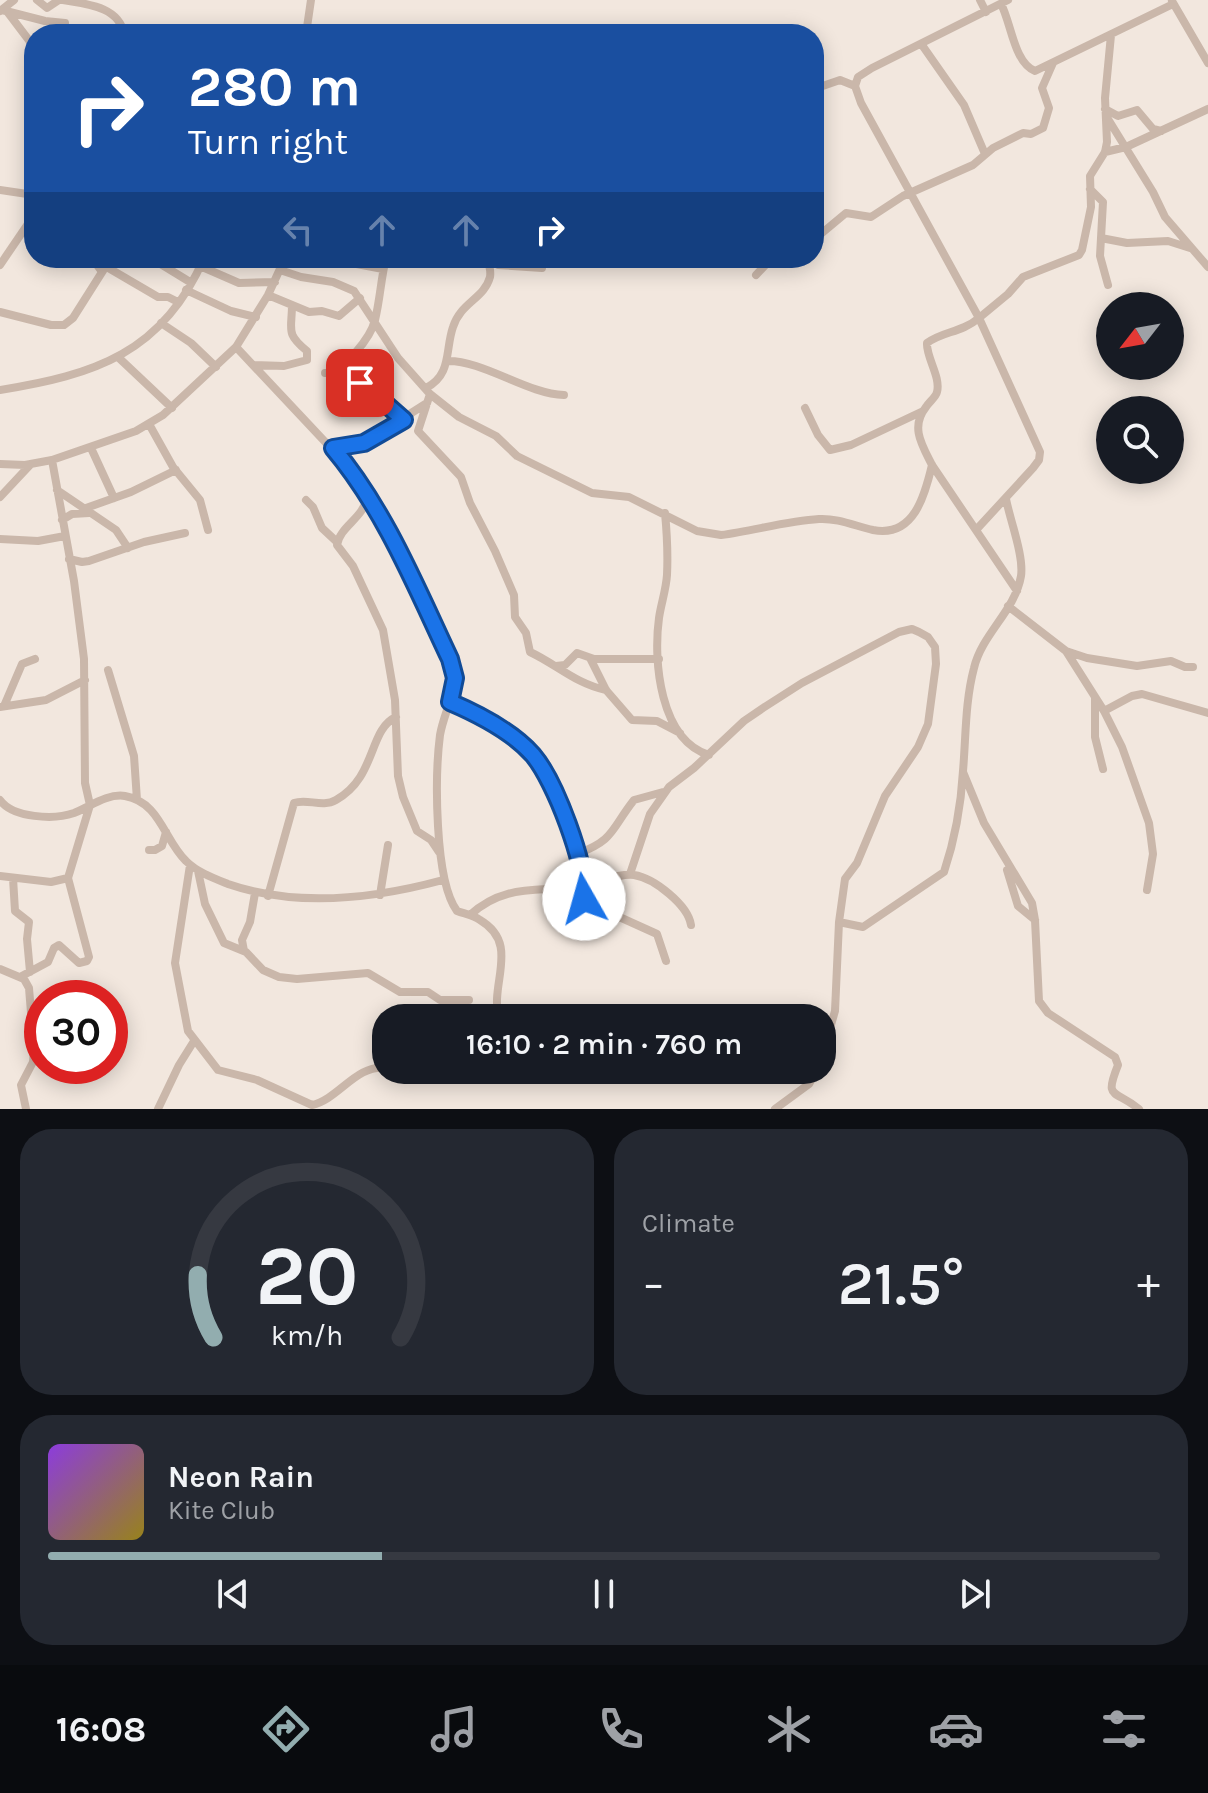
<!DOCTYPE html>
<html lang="en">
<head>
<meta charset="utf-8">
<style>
	body { margin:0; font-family:Karla,sans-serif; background:#242831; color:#f1f3f6; height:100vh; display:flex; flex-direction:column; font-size:30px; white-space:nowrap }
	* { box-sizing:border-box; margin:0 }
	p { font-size:26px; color:#9ea1a6 }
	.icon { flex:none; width:44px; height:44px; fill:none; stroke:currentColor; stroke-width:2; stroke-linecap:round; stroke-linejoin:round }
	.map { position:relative; height:1109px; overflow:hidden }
	.sheet { display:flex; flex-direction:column; gap:20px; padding:20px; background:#0d0f14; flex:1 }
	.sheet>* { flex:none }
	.guide { position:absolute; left:24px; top:24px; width:800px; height:244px; border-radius:32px; box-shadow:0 4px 20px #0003; background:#1a4fa0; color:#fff; overflow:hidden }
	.needle { width:52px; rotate:239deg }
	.buttons { position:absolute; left:1096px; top:292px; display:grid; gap:16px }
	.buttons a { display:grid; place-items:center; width:88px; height:88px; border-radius:50%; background:#171b24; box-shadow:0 4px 20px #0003; font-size:40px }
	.speed { position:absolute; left:24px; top:980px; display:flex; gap:16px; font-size:40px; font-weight:700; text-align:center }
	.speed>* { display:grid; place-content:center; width:104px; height:104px; border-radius:50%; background:#171b24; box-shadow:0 4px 20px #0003; line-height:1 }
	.speed .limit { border:12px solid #d22; background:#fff; color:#111 }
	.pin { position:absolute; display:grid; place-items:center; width:68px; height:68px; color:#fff; margin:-34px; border-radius:16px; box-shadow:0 4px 12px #0006 }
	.me { position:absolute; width:88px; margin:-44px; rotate:353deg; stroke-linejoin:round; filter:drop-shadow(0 0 6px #0008) }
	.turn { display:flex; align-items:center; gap:28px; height:168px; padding:0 32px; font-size:36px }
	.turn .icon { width:104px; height:104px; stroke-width:2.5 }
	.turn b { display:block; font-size:56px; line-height:68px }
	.lanes { display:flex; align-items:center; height:76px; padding:0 32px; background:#0003; justify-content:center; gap:40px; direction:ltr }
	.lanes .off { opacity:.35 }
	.big { font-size:60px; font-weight:600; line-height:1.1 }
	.sheet .card { flex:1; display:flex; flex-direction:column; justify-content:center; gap:12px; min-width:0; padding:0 28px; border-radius:32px; background:#242831 }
	.sheet .dial { align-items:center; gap:0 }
	.dial svg { height:208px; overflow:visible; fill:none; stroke:#363941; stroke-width:7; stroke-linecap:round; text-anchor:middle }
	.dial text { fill:#f1f3f6; stroke:none }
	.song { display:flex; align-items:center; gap:24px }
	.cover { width:96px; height:96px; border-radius:12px; background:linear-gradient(135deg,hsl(270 70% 55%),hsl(50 70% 35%)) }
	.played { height:8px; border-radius:4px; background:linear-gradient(90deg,#92adaf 30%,#363941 30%) }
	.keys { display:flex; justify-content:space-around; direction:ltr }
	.heat { display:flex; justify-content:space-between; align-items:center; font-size:44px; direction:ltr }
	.sheet .tiles { flex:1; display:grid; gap:20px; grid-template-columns:1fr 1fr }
	.card:last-child { grid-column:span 2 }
	.trip { position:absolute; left:372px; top:1004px; width:464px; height:80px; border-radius:32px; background:#171b24; box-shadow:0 4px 20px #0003; font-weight:600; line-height:80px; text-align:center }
	.dock { display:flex; height:128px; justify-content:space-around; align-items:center; background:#090b0e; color:#9ea1a6 }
	.dock .icon { width:56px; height:56px }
	.dock .on { color:#92adaf }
	.dock b { font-size:36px; color:#f1f3f6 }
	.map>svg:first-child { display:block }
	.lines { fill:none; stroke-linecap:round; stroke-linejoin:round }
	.minor { stroke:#cab7aa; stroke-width:8 }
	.route-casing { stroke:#114b97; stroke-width:20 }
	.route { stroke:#1a73e8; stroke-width:14 }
</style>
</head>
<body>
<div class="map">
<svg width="1208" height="1109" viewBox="0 0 1208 1109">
	<rect width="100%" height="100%" fill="#f2e7de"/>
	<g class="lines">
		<path class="minor" d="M37,0l10,8 12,-8
			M63,0c23,4 56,6 61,34
			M980,0l6,12
			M1008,0l-136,68 -14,9 -3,9 6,17 118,215c-18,15 -36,13 -52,25 -1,14 14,34 10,49 -1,5 -8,10 -11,15 -16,20 -4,38 6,58l85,126
			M1172,1l36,62
			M1001,4c10,18 13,59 34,67l138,-67
			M2,10l43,11 20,2
			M6,10l25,33
			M0,11l14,-11
			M306,34l5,-34
			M922,45l42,60 21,49
			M814,89l26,-9 15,6
			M1105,109l13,7 19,-6 16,19 8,2
			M1108,119l45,73 12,25 43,50
			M1105,152l21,-5 82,-38
			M1090,189l13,13 -3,54 8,29
			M0,190l34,5
			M814,235l8,-2 24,-20 25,4 32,-21 70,-31 20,-17 30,-15 8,1 12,-6 6,-20 -7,-20 11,-25
			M1101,238l26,5 41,-2 22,7
			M92,258l10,14
			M156,258l3,5 31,19
			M325,258l58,11
			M487,258l11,7 44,3
			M0,265l34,-50
			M105,266l53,31h10l10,5
			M200,266l39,17 36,-1
			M280,270l21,7 32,5 21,9 44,67 32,36 29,23 37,19 21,20 75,37 37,4 68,34 24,4c32,-4 65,-14 98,-16 19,-1 36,7 54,11 41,8 52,-35 59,-65
			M756,275l16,-17
			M186,290l45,21 25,6
			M268,295l41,17 13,-1 17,5 21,-18
			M0,312l51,13h13l9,-7 38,-60
			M161,323l30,20 25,24
			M236,347l108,115 45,72 65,135c3,23 -10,43 -14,66 -5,39 -6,145 17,176 8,3 16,4 23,9 41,24 9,64 19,98
			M119,358l53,50
			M447,361c36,-1 80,33 117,34
			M254,365l30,1 23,-6v-9c-22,-18 -15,-21 -15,-46
			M325,373c18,0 46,-36 50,-53 5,-20 6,-42 11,-62
			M331,373c16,1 25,8 40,12l8,13 25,22
			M426,388c26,-13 19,-38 27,-61 8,-25 31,-28 37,-50 1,-6 -1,-13 -3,-18
			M0,390c94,-15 163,-37 204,-132
			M430,394l-12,37 43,46 9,26 25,48 19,44 1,22 11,16 4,19c26,12 46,32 76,38
			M805,408l13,27 12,15 21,-5 70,-33
			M149,424l24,43 27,33 8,30
			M91,448l23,50
			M333,448l31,-5 63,-40
			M0,464l25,1 27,-5 84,-29 27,-16 73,-68 32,-52 17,-37
			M57,490l59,40 12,18
			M0,497l30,-32
			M367,497c-3,21 -27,29 -30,48l16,21 30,64 12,70 3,76 5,21 14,34 14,9 8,12
			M306,500l7,7 9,21 15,14
			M86,508l45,-16 45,-22
			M665,513c2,21 3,42 2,62 -1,15 -6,29 -8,43 -6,43 1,122 50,137
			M62,520l10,-6 17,-1
			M976,530l57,-62 6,-8 1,-8 -61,-134 29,-24 15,-17 56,-22 3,-5 9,-43 -1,-31 15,-24 2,-10 -2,-44 6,-63
			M0,539l38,2 27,-5
			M69,559l13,3 7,-1 55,-19 41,-9
			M1008,606l58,45 38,60 18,36 27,76 4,31 -6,36
			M1066,651l21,7 50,8 34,-5 14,6h8
			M590,658l16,32 26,30 25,1 23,12
			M556,666l9,-1 12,-12 17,6h65
			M108,670l26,86 3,44
			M1095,697v40l8,32
			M450,702c27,11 64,31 83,54 26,30 50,106 51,145l73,33 9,27
			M4,706l18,-42 13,-5
			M0,707l46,-7 39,-20
			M1104,711l28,-15 10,-2 66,19
			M963,772l21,51 48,80 3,17 4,81 9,12 67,44 3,8c-14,35 -4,24 21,44
			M0,800c13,18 54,20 74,13 15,-6 34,-20 51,-17 35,6 39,44 61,65 11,11 27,17 42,23 69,24 145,15 215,-4
			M149,850h6l7,-4 4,-14
			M577,854c38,-14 34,-25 57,-54l29,-8
			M190,865l-15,98 13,68 30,39 39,10 55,25c27,-6 44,-41 74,-37
			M1007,870l11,36 17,14
			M198,871l7,33 19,39 22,9 17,18 16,7 18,2 71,-6 32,19h28l12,8h29
			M630,874l20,-60 19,-27 25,-19 50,-47 19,-13 39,-25 97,-51 13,-3 7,3 9,5 7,10 1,17 -8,60 -10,23 -33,49 -28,67 -12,16 -6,43 -4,89 -13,45
			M0,876l51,6 17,-4
			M13,878l2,33 14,11 -2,17 3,33
			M380,895l8,-50
			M268,896l26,-93c13,-5 28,5 42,-3 41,-23 32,-70 60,-83
			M470,915c37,-34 73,-21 116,-30 15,-3 33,-12 48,-10 20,3 54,30 57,50
			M839,922l24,5 81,-55c11,-33 17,-66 19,-101 3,-35 2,-69 11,-103 8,-34 41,-57 47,-92 3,-20 -11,-56 -15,-77
			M244,951l-2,-11 8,-18 5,-29
			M0,969l24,10 5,9 5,61 -1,13 -12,23 5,24
			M20,977l28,-15 6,-14 5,-3 20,18 8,-2 2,-4 -21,-79 22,-73 -5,-22 -1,-124 -10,-78 -22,-121
			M398,1070l35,7 25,-7
			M158,1109l21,-44 15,-24
			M775,1109l34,-25 8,-14"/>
	</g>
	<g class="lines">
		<g class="route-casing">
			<path id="route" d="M360,383l11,2 8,13 25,22 -40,23 -31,5c52,62 83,139 117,211l5,19 -5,24c28,12 62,29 83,53 22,26 54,110 51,144"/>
		</g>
		<use href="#route" class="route"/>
	</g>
</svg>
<div class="buttons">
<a><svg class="needle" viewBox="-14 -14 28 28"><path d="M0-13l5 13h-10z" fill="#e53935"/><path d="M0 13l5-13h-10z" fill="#9ea1a6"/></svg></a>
<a><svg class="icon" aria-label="search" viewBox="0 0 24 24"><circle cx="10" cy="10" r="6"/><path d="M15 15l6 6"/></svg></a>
</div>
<div class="speed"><div class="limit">30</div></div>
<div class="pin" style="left:360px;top:383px;background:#d93025"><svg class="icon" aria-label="arrive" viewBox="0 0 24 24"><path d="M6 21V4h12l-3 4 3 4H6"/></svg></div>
<svg class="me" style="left:584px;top:899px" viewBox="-20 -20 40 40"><circle r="19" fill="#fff"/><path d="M0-13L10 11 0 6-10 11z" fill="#1a73e8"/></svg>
<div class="trip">16:10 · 2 min · 760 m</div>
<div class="guide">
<div class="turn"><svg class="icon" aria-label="right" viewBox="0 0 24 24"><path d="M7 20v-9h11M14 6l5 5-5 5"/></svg><div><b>280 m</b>Turn right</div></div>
<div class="lanes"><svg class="icon off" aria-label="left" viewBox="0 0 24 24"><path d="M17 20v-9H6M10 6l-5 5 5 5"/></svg><svg class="icon off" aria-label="ahead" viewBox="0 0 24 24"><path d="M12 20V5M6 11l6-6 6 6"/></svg><svg class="icon off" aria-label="ahead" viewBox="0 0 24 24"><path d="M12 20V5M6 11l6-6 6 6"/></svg><svg class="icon" aria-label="right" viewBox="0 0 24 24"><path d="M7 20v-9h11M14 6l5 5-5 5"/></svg></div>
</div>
</div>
<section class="sheet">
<div class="tiles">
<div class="card dial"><svg viewBox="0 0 100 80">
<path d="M14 69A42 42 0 1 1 86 69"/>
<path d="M14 69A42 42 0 0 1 8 45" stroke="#92adaf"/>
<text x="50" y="56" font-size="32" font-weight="700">20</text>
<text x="50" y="72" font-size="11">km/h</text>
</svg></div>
<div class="card"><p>Climate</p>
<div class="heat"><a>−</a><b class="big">21.5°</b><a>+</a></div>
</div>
<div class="card">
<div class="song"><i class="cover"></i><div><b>Neon Rain</b><p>Kite Club</p></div></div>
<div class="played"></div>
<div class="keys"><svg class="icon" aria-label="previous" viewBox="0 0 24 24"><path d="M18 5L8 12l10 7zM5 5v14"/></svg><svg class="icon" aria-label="pause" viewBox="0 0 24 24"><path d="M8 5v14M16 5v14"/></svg><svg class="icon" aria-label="next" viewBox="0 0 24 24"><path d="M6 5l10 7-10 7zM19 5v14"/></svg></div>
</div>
</div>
</section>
<nav class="dock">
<b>16:08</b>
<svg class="icon on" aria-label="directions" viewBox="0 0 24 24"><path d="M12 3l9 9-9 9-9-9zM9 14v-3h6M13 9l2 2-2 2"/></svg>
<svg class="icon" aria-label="music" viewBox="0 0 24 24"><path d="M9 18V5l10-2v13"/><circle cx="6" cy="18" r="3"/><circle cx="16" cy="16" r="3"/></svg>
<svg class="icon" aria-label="phone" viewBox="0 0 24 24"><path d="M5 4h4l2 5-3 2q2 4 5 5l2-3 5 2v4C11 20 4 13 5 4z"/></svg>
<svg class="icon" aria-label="climate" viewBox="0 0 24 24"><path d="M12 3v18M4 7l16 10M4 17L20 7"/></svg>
<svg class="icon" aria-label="car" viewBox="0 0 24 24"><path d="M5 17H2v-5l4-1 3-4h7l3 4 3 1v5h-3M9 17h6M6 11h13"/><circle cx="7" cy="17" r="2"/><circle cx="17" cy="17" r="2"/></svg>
<svg class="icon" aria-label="filters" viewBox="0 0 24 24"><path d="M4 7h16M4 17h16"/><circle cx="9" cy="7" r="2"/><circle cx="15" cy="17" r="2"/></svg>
</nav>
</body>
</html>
